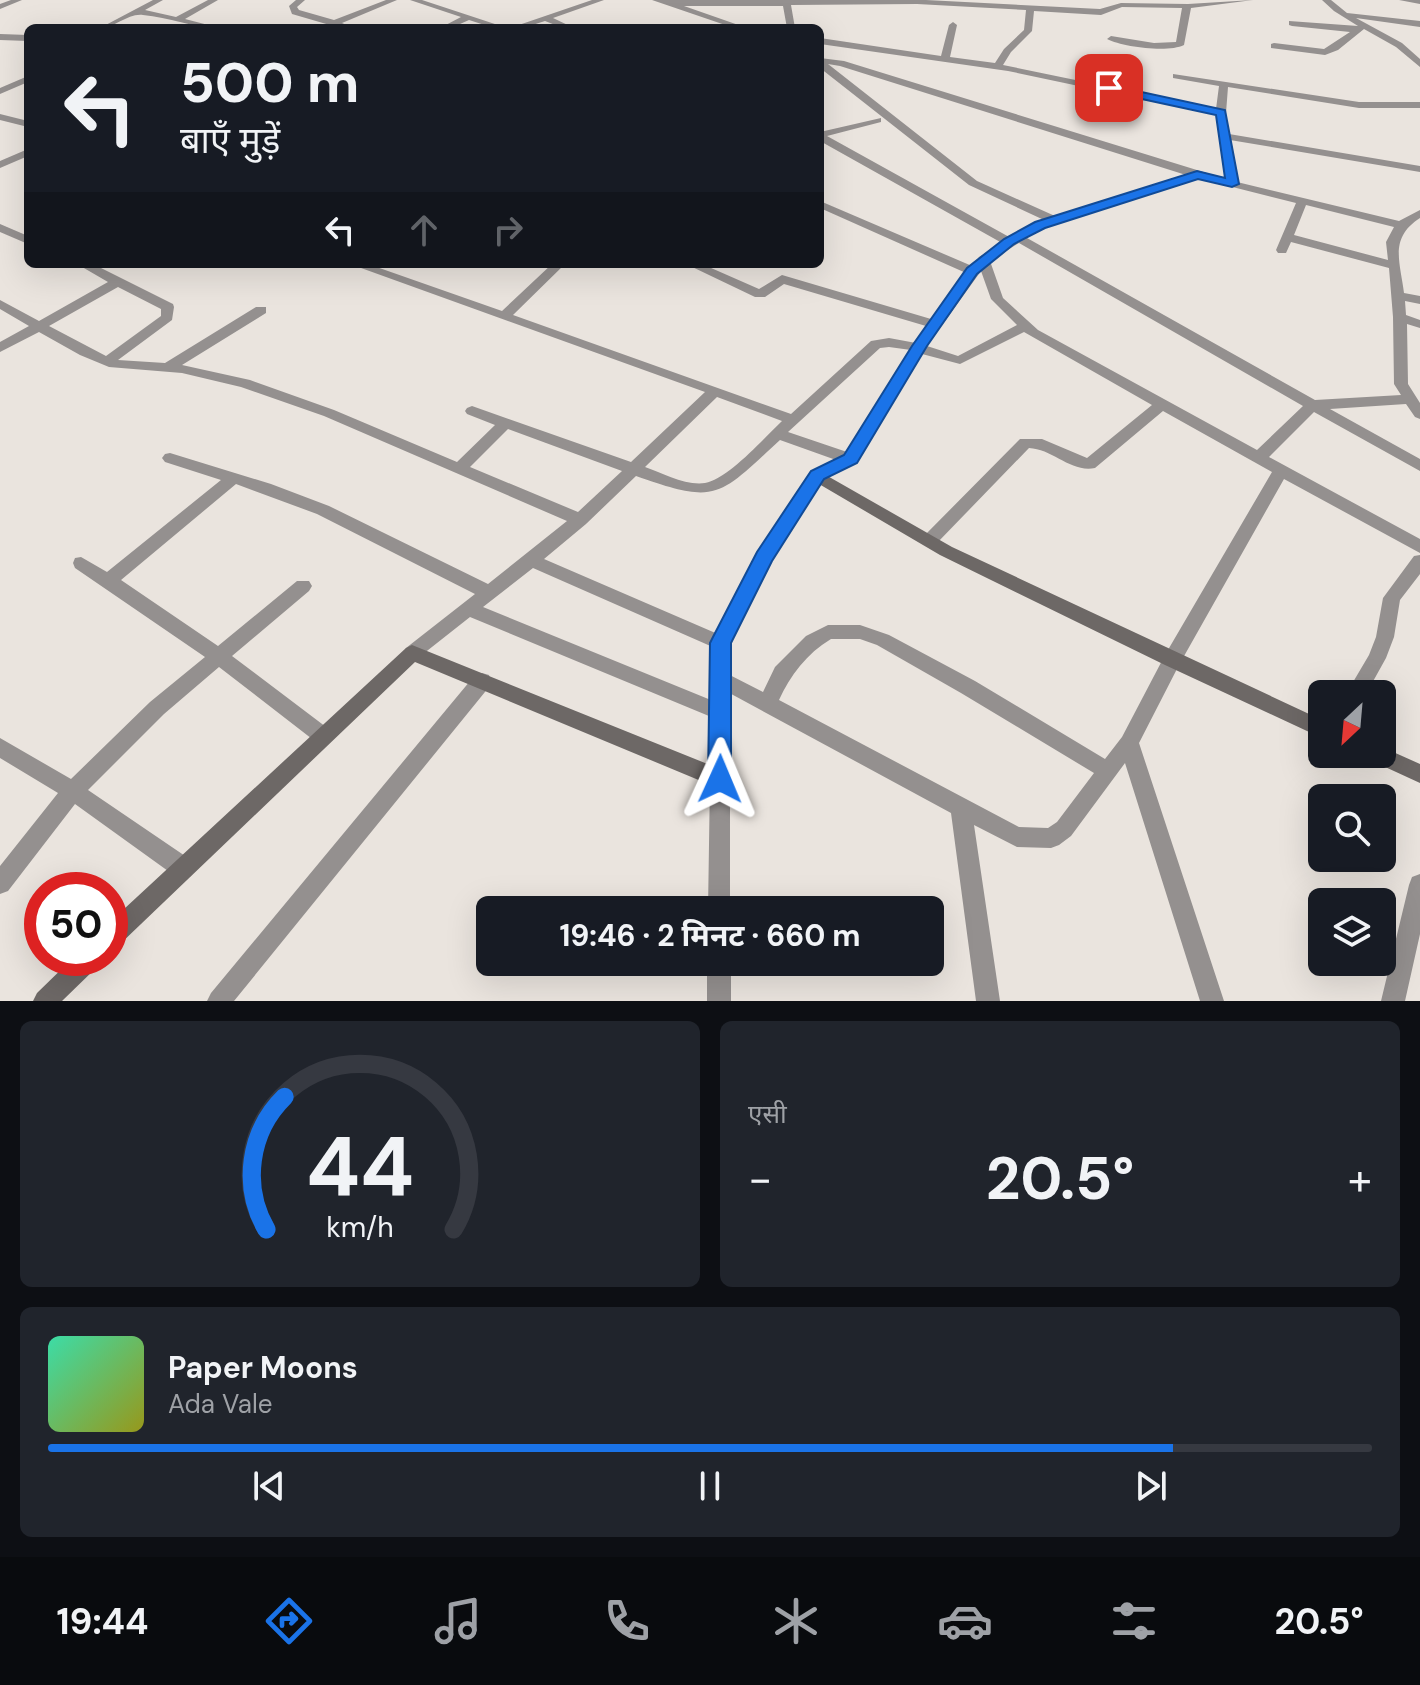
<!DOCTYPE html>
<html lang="hi">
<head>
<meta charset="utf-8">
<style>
	body { margin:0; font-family:"DM Sans","Noto Sans Devanagari",sans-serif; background:#20242c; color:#f1f3f6; height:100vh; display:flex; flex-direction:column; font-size:30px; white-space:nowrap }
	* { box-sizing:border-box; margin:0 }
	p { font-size:26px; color:#9ea1a6 }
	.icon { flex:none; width:44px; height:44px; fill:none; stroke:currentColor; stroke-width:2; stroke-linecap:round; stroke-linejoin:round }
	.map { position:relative; height:1001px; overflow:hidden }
	.panel { display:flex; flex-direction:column; gap:20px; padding:20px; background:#0d0f14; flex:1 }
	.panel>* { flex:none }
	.top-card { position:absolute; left:24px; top:24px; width:800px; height:244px; border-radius:12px; box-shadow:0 8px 32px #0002; background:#171b24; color:#f1f3f6; overflow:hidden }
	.needle { width:52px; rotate:206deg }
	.buttons { position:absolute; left:1308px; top:680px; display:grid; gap:16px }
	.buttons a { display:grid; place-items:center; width:88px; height:88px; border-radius:12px; background:#171b24; box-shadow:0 8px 32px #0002; font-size:40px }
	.speed { position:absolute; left:24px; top:872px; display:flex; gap:16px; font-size:40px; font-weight:700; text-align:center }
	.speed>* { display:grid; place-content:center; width:104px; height:104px; border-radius:50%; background:#171b24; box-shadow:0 8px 32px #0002; line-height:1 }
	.speed .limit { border:12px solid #d22; background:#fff; color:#111 }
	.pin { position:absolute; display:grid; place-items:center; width:68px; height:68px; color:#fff; margin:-34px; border-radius:16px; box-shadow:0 4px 12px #0006 }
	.me { position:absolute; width:88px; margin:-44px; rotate:1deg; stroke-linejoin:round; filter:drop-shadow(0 0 6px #0008) }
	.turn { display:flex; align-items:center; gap:28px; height:168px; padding:0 24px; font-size:36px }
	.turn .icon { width:104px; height:104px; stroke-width:2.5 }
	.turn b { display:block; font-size:56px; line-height:68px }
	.lanes { display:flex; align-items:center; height:76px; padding:0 24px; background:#0003; justify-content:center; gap:40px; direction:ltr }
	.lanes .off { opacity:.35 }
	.big { font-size:60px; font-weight:700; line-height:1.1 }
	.panel .card { flex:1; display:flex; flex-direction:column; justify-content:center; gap:12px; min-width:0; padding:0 28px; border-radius:12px; background:#20242c }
	.panel .dial { align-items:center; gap:0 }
	.dial svg { height:208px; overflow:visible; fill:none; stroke:#363941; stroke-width:7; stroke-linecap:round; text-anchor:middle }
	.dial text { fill:#f1f3f6; stroke:none }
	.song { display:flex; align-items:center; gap:24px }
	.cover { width:96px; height:96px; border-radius:12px; background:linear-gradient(135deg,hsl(160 70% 55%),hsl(60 70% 35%)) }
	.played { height:8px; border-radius:4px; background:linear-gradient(90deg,#1a73e8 85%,#363941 85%) }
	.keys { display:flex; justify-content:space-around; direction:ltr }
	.heat { display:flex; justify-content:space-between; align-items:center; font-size:44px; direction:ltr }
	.panel .tiles { flex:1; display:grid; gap:20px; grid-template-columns:1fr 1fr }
	.card:last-child { grid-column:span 2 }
	.trip { position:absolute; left:476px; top:896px; width:468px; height:80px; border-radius:12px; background:#171b24; box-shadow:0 8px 32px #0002; font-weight:700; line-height:80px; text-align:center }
	.tab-bar { display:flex; height:128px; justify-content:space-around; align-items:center; background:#090b0e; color:#9ea1a6 }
	.tab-bar .icon { width:56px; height:56px }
	.tab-bar .current { color:#1a73e8 }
	.tab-bar b { font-size:36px; color:#f1f3f6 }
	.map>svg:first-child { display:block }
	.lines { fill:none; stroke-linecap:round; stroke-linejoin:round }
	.minor { fill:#94908f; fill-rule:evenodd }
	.secondary { fill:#6d6866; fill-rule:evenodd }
	.route { fill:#1a73e8; stroke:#114b97; stroke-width:2 }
</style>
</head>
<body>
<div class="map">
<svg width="1420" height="1001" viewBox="0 0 1420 1001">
	<rect width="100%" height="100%" fill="#eae4de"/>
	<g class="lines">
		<path class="minor" d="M11,0h11l-22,9v-5z
			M153,0h10l-18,10 31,7 32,-17h10l-33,19 35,9c-27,0 -51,-11 -77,-13 -15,-2 -28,13 -43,13z
			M296,0h9l-8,7 2,3 35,10 52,-20h11l-55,23 11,5h-13l-48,-14 -3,-8z
			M410,0h12l85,28h-13l-25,-8 -18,8h-11l21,-11z
			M592,0h12l-51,18 21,10h-11l-18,-7 -22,7h-13z
			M652,0h274l174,9 21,-6 67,1 65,-4 -62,8 -7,37c-16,8 -61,2 -77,-6l4,-3 43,7 22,-1 6,-34 -60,-1 -21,8 -67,-4 -2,20 -21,21 -8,13 213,44 3,-23 -46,-8v-4l186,28h61v6h-61l-131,-21 -2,26 3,21 191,32v6l-190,-32 7,42 162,39 21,-11v8c-31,20 -20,43 -16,75l16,3v8l-15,-3 1,14 14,5v8l-13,-4 1,60 12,19v16l-5,-2 -9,-13 -76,5 90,50v12l-106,-59 -45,45 151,82v14l-136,-74 -105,186 -40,78 85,258h-24l-75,-238 -54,73 -12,9 -8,3 -34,-1 -43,-22 26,176h-24l-25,-188 -240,-130 -2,-6 2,-6 7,-2 45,23 12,-25 31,-31 22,-11h32l29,10 86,46 130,78 17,-22 43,-82 107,-183 -109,-61 -68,57c-24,5 -42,-19 -66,-20l-93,96h-12l-2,-4 2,-4 96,-97h22l45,19 65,-53 -128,-73 -64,32 -38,-10 -66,109 -33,16 -6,1 -8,-5 2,-4 25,-11 -56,-20c-62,57 -62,65 -144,36l-50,48 -42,35 183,79 3,5 -3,5 -6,2 -6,-2 -182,-80 -50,39 245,100 3,6 -3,6 -7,2 -251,-104 -52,41 -6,3 -6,-3 -3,-5 3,-5 69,-54 -158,-80 -81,-30 -115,96 97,66 79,-65h12l3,5 -3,5 -77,65 98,74 3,6 -3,6 -7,3 -7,-3 -97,-75 -55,47 -76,76 103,70 3,8 -3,8 -8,3 -8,-3 -100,-72 -67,87 -8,3v-28l58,-73 -58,-35v-20l71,41 79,-77 55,-45 -130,-89 -2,-5 2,-5 6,-1 26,15 114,-92 -56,-18 -3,-4 3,-4 5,-1 101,31 58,22 159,78 79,-63 -243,-105 -83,-29 -59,-14 -73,-6 -29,-12 -41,-23 -39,20v-10l29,-16 -29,-17v-9l39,21 69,-39 -31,-18h16l80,40 1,3 -2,13 -54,40 47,3 91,-56h10v6l-84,52 68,15 84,30 123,52 38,-37 -28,-11 -2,-3 2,-3 5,-2 159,56 74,-70 -355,-128h18l134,47 50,-47h13l-52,51 278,99 80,-73 18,-3 27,5 10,-17 -142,-42 -19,13h-10l-69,-33h16l57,25 23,-14 149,44 35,-46 -146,-65v-7l152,65 7,-9 23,-14 -182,-102v-9l61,-14v4l-54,14 184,102 33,-18 -75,-35 -149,-117v-10l24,3 382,118 -10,-64 -208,-44 -188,-27v-6l121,18 8,-31 4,-3 4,3 -7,32 45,6 9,-14 20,-19 2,-20 -109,-6 -126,1 4,23h-8l-4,-22h-99l63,22h-13zM828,64l12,2 346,109 -131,41 -78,-35zM1197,178l99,25 -20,47 2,3h8l5,-11 98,26 4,49 1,67 7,11 -86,5 -288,-162 17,-11zM1306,205l88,22 -8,15 2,18 -94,-25zM1019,243l284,163 -46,44 -219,-120 -35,-32 -13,-37zM981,271l10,28 26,26 -59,31 -31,-10zM118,287l43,22v7l-55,40 -57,-30zM889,347l22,3 -64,102 -59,-20 92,-84zM717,397l65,24c-18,17 -54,58 -77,62 -19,3 -43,-10 -60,-16zM508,429l114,42 -44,41 -108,-45zM831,639h29l17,6 84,48 133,80 -37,49 -9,6 -29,-1 -240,-127c11,-24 28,-47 52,-61z
			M1322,0h9l16,13 73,8v6l-64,-9 46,25 18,16v8l-24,-20 -32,-18 -26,21 -13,5 -54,-7v-4l3,-1 50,6 26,-17 -58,-6 -3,-1v-4l69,5 -24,-15z
			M1399,0h21v4z
			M0,34l28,1v6l-28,-1z
			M28,76v6l-28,12v-6z
			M0,114l28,7v6l-28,-7z
			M28,149v7l-28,12v-7z
			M0,224l28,12v8l-28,-12z
			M1420,555v19l-20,26 -6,37 -8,21 -20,36h-20l23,-39 7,-18 7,-39 31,-42z
			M482,673l7,2 2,6 -2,6 -255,314h-27l4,-8 264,-318z
			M720,770l7,2 3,7v131h-22l2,-131 3,-7z
			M1420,874v60l-15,67h-24l28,-116 3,-8z
			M707,962h24v39h-24z"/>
		<path class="secondary" d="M817,470l135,77 370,173v18l-157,-73 -225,-110 -121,-71 -48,76 -41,83v136l-3,7 -7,2 -7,-2 -298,-124 -297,284 -8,3v-27l296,-274 6,-3 298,120 2,-122 46,-91 53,-81z
			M1382,747l38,17v19l-50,-23 -3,-6h15z
			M73,958h29l-4,8 -36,35h-29l4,-8z"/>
	</g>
	<path class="route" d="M1109,85l116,25 14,74 -7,3 -34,-8 -153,49 -31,16 -37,30 -50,72 -70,117 -33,16 -52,82 -41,82v136l-3,8 -8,3 -8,-3 -4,-8 2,-136 3,-6 44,-85 54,-81 33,-16 68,-109 55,-78 37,-29 31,-17 162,-51 28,7 -9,-63 -111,-24 -2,-3z"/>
</svg>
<div class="buttons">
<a><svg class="needle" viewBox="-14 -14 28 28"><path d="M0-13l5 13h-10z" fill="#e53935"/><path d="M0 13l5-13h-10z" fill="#9ea1a6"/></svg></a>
<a><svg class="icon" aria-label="search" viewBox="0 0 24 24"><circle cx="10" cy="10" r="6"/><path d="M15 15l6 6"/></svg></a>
<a><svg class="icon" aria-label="layers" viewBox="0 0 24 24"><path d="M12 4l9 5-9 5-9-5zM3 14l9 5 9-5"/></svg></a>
</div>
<div class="speed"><div class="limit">50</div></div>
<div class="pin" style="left:1109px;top:88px;background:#d93025"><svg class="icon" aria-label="arrive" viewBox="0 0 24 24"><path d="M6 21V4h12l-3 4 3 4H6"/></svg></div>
<svg class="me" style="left:720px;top:779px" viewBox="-20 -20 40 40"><path d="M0-17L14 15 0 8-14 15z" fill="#1a73e8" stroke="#fff" stroke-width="4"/></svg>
<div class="trip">19:46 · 2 मिनट · 660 m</div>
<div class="top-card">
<div class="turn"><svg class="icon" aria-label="left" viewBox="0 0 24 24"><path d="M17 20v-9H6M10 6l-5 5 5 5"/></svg><div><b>500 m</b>बाएँ मुड़ें</div></div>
<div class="lanes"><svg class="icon" aria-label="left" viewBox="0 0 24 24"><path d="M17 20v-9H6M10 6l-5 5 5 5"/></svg><svg class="icon off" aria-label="ahead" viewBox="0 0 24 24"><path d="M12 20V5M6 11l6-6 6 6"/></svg><svg class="icon off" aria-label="right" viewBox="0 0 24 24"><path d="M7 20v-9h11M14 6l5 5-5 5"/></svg></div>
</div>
</div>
<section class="panel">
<div class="tiles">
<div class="card dial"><svg viewBox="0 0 100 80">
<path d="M14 69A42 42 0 1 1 86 69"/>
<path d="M14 69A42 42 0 0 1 21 18" stroke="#1a73e8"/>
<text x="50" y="56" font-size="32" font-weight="700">44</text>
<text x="50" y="72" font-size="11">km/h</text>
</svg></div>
<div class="card"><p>एसी</p>
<div class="heat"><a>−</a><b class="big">20.5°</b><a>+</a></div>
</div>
<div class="card">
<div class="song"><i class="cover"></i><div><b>Paper Moons</b><p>Ada Vale</p></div></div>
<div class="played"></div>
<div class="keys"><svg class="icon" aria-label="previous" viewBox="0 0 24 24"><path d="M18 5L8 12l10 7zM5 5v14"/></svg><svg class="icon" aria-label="pause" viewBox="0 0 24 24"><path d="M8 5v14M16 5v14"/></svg><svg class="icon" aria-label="next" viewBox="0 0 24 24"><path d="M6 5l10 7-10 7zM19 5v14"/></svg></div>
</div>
</div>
</section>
<nav class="tab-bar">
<b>19:44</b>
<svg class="icon current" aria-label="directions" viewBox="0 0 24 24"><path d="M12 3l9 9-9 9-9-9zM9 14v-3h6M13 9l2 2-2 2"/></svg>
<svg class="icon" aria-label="music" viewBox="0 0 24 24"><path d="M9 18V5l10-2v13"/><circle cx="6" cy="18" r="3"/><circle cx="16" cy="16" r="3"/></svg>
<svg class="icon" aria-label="phone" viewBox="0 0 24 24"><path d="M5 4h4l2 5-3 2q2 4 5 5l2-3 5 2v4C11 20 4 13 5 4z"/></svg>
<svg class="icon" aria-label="climate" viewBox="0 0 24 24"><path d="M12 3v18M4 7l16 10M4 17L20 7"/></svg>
<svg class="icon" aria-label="car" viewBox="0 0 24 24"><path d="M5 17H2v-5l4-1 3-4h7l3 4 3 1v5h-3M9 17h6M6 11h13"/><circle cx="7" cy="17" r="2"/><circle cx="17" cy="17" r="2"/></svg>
<svg class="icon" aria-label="filters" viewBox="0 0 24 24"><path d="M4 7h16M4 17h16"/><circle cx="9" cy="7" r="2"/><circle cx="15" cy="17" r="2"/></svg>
<b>20.5°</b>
</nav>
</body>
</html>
